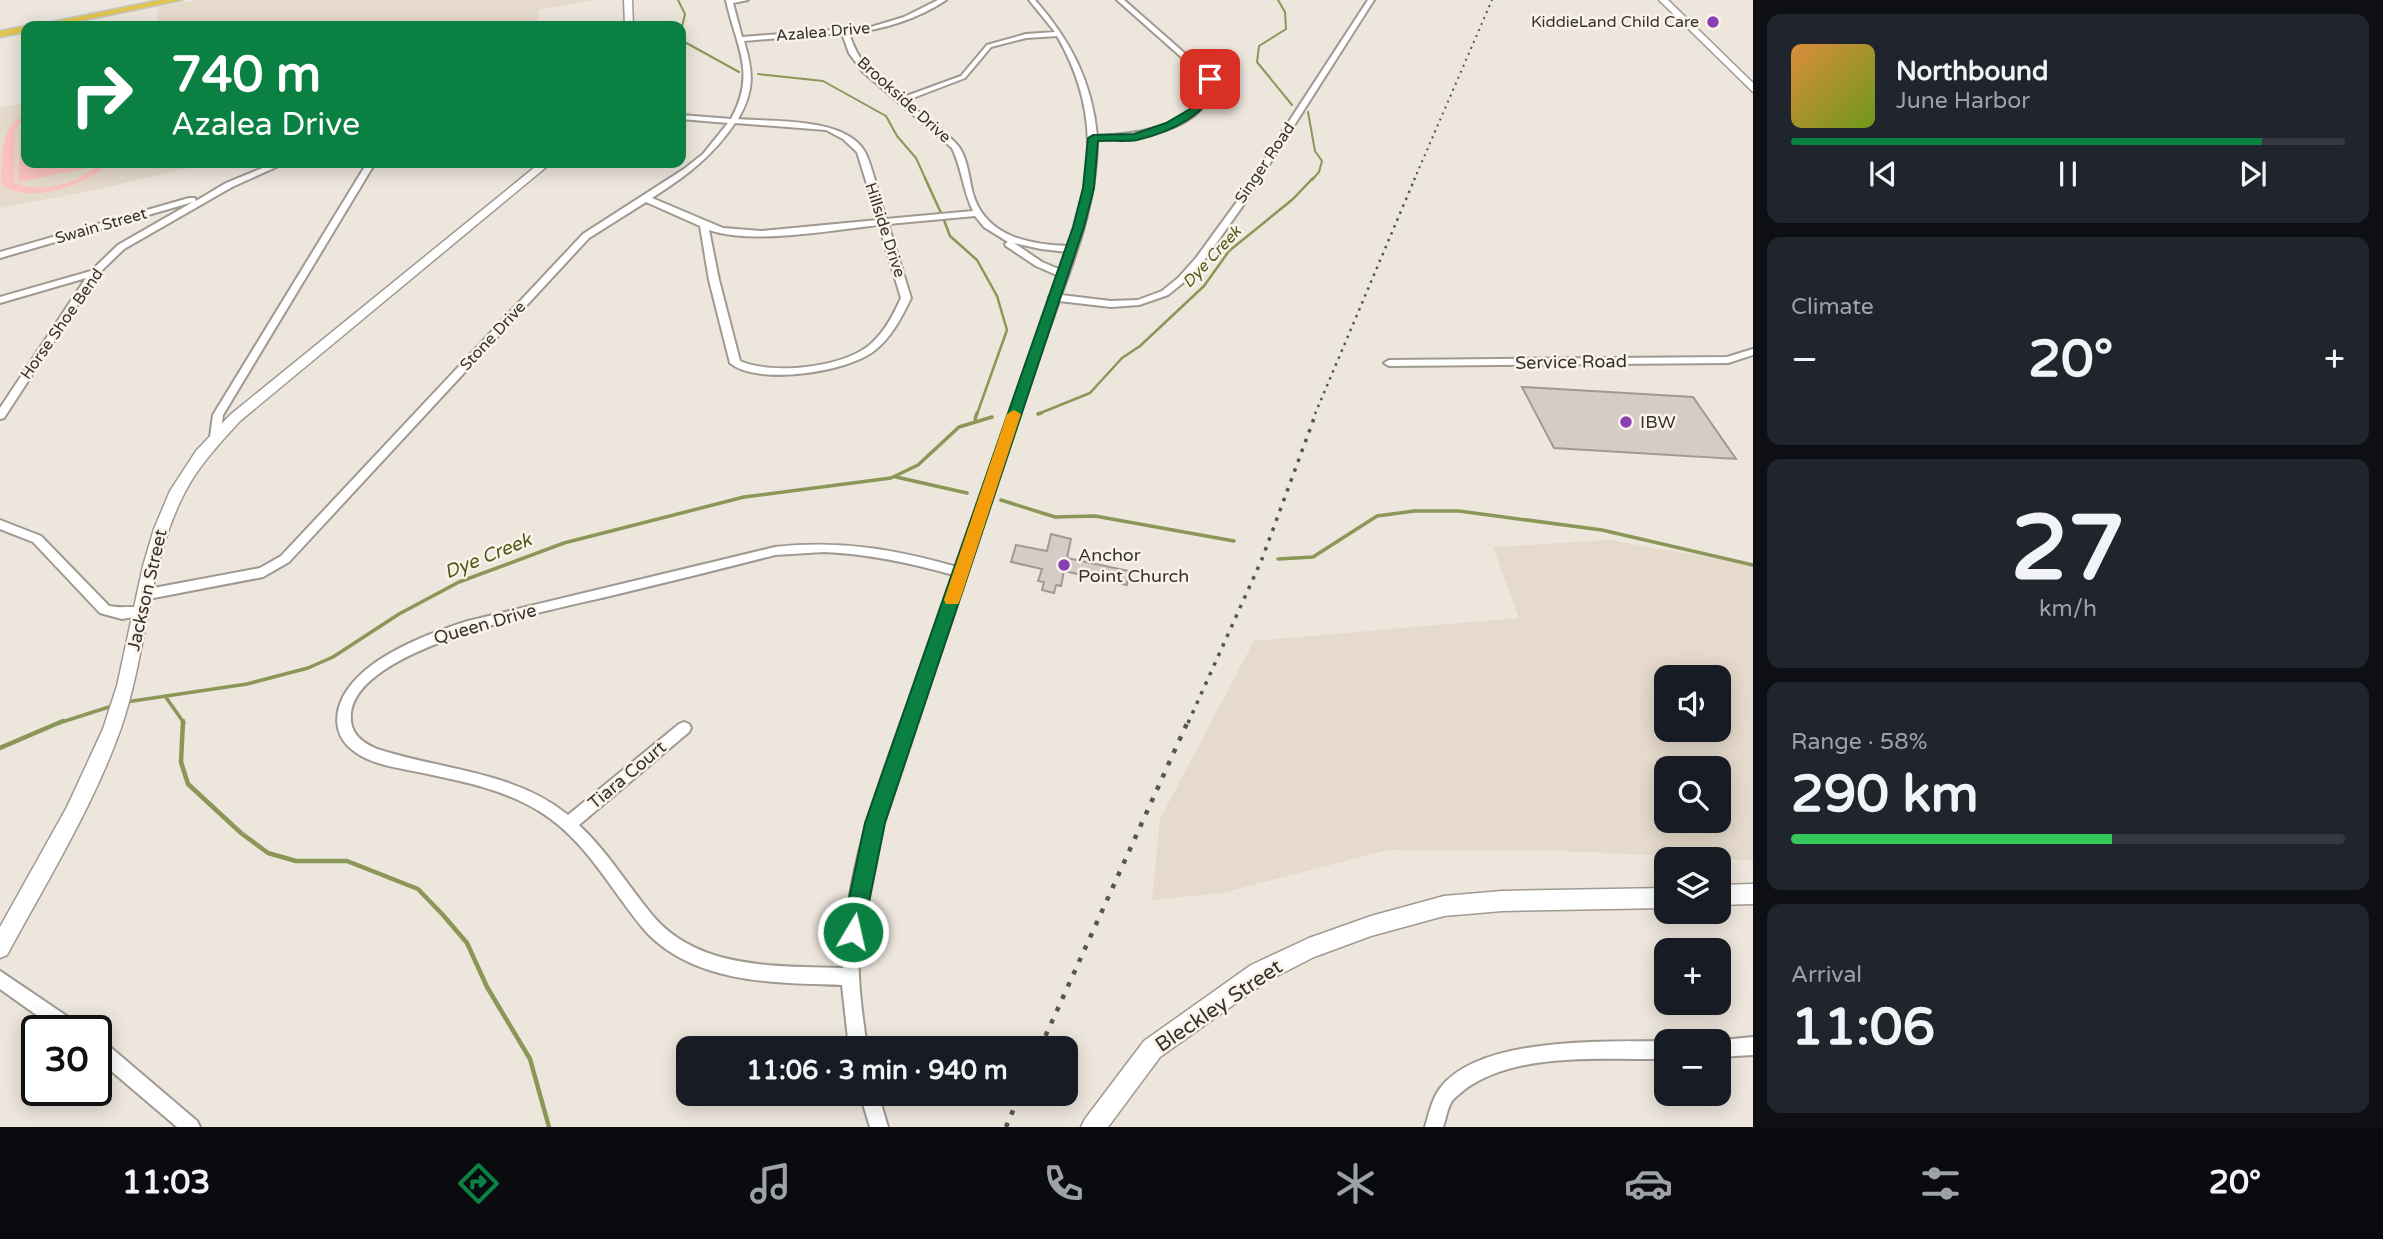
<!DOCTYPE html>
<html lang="en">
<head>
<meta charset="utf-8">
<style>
	body { margin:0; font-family:"Varela Round",sans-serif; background:#20242c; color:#f1f3f6; height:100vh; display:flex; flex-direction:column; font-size:26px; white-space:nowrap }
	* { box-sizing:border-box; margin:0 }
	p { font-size:23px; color:#9ea1a6 }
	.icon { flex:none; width:38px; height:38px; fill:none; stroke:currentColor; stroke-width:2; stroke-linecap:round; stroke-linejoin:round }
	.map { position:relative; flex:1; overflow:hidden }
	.details { display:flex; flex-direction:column; gap:14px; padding:14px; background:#0d0f14; width:630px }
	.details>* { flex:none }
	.top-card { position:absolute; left:21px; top:21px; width:665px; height:147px; border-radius:14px; box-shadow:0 4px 18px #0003; background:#0b8043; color:#fff; overflow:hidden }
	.controls { position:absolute; left:1654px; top:665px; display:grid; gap:14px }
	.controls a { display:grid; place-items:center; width:77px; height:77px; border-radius:14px; background:#171b24; box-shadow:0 4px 18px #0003; font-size:35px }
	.speed { position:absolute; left:21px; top:1015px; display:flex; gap:14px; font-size:35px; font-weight:700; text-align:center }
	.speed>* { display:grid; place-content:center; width:91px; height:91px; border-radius:50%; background:#171b24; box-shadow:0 4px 18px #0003; line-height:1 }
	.speed .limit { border:4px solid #111; border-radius:10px; background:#fff; color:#111 }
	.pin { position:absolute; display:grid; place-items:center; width:60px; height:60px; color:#fff; margin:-30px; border-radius:14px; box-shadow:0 4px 10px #0006 }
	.me { position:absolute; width:77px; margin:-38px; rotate:9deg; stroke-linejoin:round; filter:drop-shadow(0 0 5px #0008) }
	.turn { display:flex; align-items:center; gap:24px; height:147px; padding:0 35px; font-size:32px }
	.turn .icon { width:91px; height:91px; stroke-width:2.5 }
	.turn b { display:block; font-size:49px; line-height:60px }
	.big { font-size:52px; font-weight:800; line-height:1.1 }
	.details .tile { flex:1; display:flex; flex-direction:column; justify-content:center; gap:10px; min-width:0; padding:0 24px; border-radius:14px; background:#20242c }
	.details .dial { align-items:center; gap:0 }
	.dial b { font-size:91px; line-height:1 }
	.song { display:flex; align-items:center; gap:21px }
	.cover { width:84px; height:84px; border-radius:10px; background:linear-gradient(135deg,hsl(30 70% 55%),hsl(80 70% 35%)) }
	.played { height:7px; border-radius:4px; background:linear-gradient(90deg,#0b8043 85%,#363941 85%) }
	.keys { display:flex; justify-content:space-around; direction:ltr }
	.heat { display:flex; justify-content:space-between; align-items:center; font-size:38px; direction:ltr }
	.charge { height:10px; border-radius:5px; background:linear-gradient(90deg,#34c759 58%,#363941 0) }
	.trip { position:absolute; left:676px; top:1036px; width:402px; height:70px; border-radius:14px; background:#171b24; box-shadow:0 4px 18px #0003; font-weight:800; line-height:70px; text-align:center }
	.menu { display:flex; height:112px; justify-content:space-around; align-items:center; background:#090b0e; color:#9ea1a6 }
	.menu .icon { width:49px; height:49px }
	.menu .on { color:#0b8043 }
	.menu b { font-size:32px; color:#f1f3f6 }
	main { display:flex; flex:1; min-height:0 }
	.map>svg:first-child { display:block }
	.built { fill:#e5dacb; fill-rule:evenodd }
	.green { fill:#fbc2be }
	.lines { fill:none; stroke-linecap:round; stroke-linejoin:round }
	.stream-far3 { stroke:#8a9757; stroke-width:2 }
	.stream-far2 { stroke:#8a9757; stroke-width:2.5 }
	.stream-far1 { stroke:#8a9757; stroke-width:3.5 }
	.stream { stroke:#8a9757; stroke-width:4.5 }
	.building { fill:#d6cbc6; stroke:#a39994; stroke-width:2 }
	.minor-casing { stroke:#a09991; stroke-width:4 }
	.tertiary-casing { stroke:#a09991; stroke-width:3 }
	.secondary-casing { stroke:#a09991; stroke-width:3 }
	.trunk-casing { stroke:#c6c6c4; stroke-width:3 }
	.minor { fill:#fff; fill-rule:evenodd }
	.tertiary { fill:#fff; fill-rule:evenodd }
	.secondary { fill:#fff; fill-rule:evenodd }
	.trunk { fill:#e0c64e; fill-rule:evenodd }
	.rail-far3 { stroke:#58544f; stroke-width:2; stroke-dasharray:2 4.5; stroke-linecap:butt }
	.rail-far2 { stroke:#58544f; stroke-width:2.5; stroke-dasharray:2.5 5; stroke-linecap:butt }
	.rail-far1 { stroke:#58544f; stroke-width:3.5; stroke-dasharray:3.5 7; stroke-linecap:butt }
	.rail { stroke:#58544f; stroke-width:4.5; stroke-dasharray:4.5 9; stroke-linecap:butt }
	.route { fill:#0b8043; stroke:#07532c; stroke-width:2 }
	.slow { fill:#f59e0b }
	.poi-dot { fill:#8b40b1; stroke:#fbf3ea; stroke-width:2.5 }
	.labels { text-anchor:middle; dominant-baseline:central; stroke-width:5; stroke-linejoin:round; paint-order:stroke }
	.far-poi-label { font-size:16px; fill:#35322e; stroke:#fbf3ea; text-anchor:end }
	.far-street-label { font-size:16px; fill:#35322e; stroke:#fbf3ea }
	.far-water-label { font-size:16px; font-style:italic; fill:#4e5919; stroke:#fbf3ea }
	.street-label { font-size:18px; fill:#35322e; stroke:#fbf3ea }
	.poi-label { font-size:18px; fill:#35322e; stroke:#fbf3ea; text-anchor:start }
	.water-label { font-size:19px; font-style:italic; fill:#4e5919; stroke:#fbf3ea }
	.near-street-label { font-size:21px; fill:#35322e; stroke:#fbf3ea }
</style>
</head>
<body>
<main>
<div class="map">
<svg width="1753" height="1127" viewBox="0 0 1753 1127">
	<rect width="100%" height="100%" fill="#ede6dd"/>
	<path class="built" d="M199,0h395l-55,10 -1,16h-381l1,-19z
		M26,103v60h181l-111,27 -96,18v-101z
		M1609,540l144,25v295l-190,-9 -175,-1 -166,43 -70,7 8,-81 94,-178 265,-23 -26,-71zM1666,677h52v53h-52zM1666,768h52v53h-52z"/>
	<path class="green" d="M26,114v4l-11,11 -1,53c23,13 70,2 84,-19h10l-2,3c-22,20 -79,39 -104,18l-1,-6c2,-29 -1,-50 25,-64z
		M26,123v40h67v4l-75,15 3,-58z"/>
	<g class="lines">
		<path class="stream-far3" d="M678,0l7,14 -4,17
			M1278,0l7,12 1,17 -27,17 -2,16 35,43
			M681,40l58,32
			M758,74l65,7 63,35 11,20 19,22 10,22
			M1308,112l7,39 7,10 -3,11 -7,8"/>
		<path class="stream-far2" d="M925,178l16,35
			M944,220l6,16 27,24 20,36 10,34 -30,84
			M1038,414l52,-21 32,-35 18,-12 64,-60 25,-35 64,-52 20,-21"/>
		<path class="stream-far1" d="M1038,414l3,-1
			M975,419l2,-6
			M896,477l71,16
			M1001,500l54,17 40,-1 139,25
			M1278,559l35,-2 64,-41 37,-5h45l143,19 151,35
			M165,696l19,27
			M126,702l121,-18 61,-16 25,-11 66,-43 60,-32 105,-39 180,-46 147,-19 27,-13 41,-38 33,-10
			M59,723l53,-17"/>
		<path class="stream" d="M183,721l-2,41 7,22 53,49 27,20 28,8h51l71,28 25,26 24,28 20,44 43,72 19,68
			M0,748l63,-27"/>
	</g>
	<path class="building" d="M1522,387l171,10 43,62 -182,-11z
		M1051,534l20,5 -4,19 62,13 -2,14 -63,-14 -3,15 -5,-1 -2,8 -12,-3 2,-8 -6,-1 4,-12 -31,-7 5,-17 31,6z"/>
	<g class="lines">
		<g class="minor-casing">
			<path id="minor" d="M726,0h22l-15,3 9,34 129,-10 33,-10 34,-17h8c-28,19 -64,30 -97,33 11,34 26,43 52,65l60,-22 26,-31 39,-11 29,-2 -26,-32h6c35,40 57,81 62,136 31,-1 90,-7 105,-40 3,-5 3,-12 4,-17l-89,-79h7l90,79c-2,5 -2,11 -4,16 -16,38 -78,44 -113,45 0,54 -17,105 -36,155l50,6 27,-1 24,-9 16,-13 18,-20 40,-55 132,-203h6l-130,204 -41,58 -19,20 -16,13 -29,10 -28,2 -52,-6c-38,104 -71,211 -106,316 -35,105 -88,214 -94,326 -2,37 3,69 8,105h-18l-7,-63c-66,-2 -144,-1 -194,-51 -36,-41 -61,-94 -109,-123 -34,-21 -74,-29 -111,-37 -26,-6 -60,-8 -80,-28 -14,-14 -13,-33 -5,-49 21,-40 84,-63 125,-76l307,-74c65,-7 119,2 182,20l94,-268 -2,-2 3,-2 7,-19 -23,-10 -30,-20 -1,-2 3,-2 -24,-15 -9,-11 -87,8 23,74c-9,19 -20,40 -37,53 -27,21 -116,35 -144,12l-21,-83 -9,-54 -54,-24 -57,36 -300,324 -26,15 -120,23 -4,-2 -2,-3 2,-3 4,-2 117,-22 21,-12 302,-322 101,-65 19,-15 25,-31 -47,-4v-4l50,4c26,-47 5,-72 -5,-119zM842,33l7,20 14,19 89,76c10,20 11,43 21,63l-87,8c-6,-18 -13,-51 -21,-67 -19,-35 -92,-30 -127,-33 17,-29 15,-47 6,-78zM1057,36c41,71 37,134 13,210 -40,-1 -84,-9 -97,-52 -4,-15 -5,-34 -14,-47 -10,-13 -40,-34 -54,-46l60,-23 26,-31 35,-9zM735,123l91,7 17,9 14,13 21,68 -117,11 -38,-3 -71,-30c33,-21 61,-42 83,-75zM879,225l22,73c-8,18 -18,37 -34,49 -29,21 -95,28 -127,14l-21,-81 -10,-50c45,15 122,0 170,-5zM1014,243l27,6 27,3 -7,18 -19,-8zM824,552c45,2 87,11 130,23 -14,42 -29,84 -45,126 -32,86 -65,174 -66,267 -65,-2 -144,2 -190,-52 -25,-30 -45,-64 -74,-91l110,-93 2,-4 -2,-4 -5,-2 -5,2 -111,91c-54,-44 -127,-45 -191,-66 -16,-7 -28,-16 -26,-36 8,-68 207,-104 263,-118 54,-13 107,-26 161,-40z
				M275,163h10l-53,24 -108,62 -27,26 -93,143 -4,1v-11l86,-130 -86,25v-6l91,-26 27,-26 75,-43 -193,56v-6l189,-54h6l1,3 30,-18z
				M367,163h8l-152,252 -3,22 -1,3h-8l-1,-3 3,-22z
				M1753,349v6l-25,8 -339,3 -5,-3 5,-3 338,-3z
				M0,520l41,16 68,70c13,3 25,-1 36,3l1,3 -1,3 -23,4 -22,-6 -67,-71 -33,-13z
				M0,971l80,54 3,6h-24l-59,-42z
				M96,1037l6,3 95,81 3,6h-23l-81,-69z
				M1753,1037v18l-35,2v-16h-5z
				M1666,1041v18c-62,1 -150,-8 -202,31 -4,4 -9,7 -12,11 -5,8 -6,18 -9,26h-18c4,-13 7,-29 16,-40 41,-51 165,-45 225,-46z
				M860,1094h18l10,33h-18z"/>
		</g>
		<g class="tertiary-casing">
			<path id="tertiary" d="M624,0h8l1,26h-8z
				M540,163h11l-311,258c-20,22 -41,44 -55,71 -38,72 -37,159 -64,236 -28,79 -74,153 -114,227l-7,3v-31l67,-120 36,-78 14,-43 26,-120 11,-37 16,-38 26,-40 34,-36z
				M1753,884v20l-35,1v-20z
				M1666,888v20l-164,3 -58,5 -73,20 -57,21 -47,24 -107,76 -52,70h-27l4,-8 59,-78 107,-76 58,-27 62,-22 73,-20 58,-5z"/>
		</g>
		<g class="secondary-casing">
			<path id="secondary" d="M1659,0h9l85,83v9z"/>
		</g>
		<g class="trunk-casing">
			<path id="trunk" d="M160,0h22l-127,26h-22z
				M26,26v6l-26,5v-6z"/>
		</g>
		<use href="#minor" class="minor"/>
		<use href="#tertiary" class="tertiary"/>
		<use href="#secondary" class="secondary"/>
		<use href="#trunk" class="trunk"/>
		<path class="rail-far3" d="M1414,180l78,-180"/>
		<path class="rail-far2" d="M1315,414l100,-236"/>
		<path class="rail-far1" d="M1188,723l74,-164 54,-146"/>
		<path class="rail" d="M1040,1048l148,-327
			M1006,1127l14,-33"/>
	</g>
	<path class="route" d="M1207,77l8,2c-1,35 -47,54 -78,61 -12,2 -27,0 -39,1l-4,47 -10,39 -199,596 -22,109 -3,7 -7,3 -8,-3 -3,-7 23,-109 208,-596 10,-39 5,-50 5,-3 41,-1 32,-11 24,-14 15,-16z"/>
	<path class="slow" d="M1014,410l7,4 -61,186 -2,4h-12l-2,-4 63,-186z"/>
	<g class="poi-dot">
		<circle cx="1713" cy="22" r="7"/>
		<circle cx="1626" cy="422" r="7"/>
		<circle cx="1064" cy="565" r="7"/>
	</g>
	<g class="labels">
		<g class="far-poi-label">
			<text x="1699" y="22">KiddieLand Child Care</text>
		</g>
		<g class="far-street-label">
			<text transform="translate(823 32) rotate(-5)">Azalea Drive</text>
			<text transform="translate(904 100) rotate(42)">Brookside Drive</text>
			<text transform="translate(1265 163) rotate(-56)">Singer Road</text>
			<text transform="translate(101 226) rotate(-16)">Swain Street</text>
			<text transform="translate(885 230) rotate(72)">Hillside Drive</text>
			<text transform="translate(62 324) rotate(-55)">Horse Shoe Bend</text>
			<text transform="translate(493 336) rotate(-47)">Stone Drive</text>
		</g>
		<g class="far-water-label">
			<text transform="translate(1212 257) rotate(-47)">Dye Creek</text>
		</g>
		<g class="street-label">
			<text transform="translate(1571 362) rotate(-1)">Service Road</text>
			<text transform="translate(147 590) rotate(-77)">Jackson Street</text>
			<text transform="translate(485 624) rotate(-16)">Queen Drive</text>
			<text transform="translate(627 775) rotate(-40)">Tiara Court</text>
		</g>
		<g class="poi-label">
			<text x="1640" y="422">IBW</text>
			<text x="1078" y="555">Anchor<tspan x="1078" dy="21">Point Church</tspan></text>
		</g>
		<g class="water-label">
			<text transform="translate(488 556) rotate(-22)">Dye Creek</text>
		</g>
		<g class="near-street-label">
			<text transform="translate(1219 1006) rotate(-34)">Bleckley Street</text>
		</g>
	</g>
</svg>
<div class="controls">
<a><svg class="icon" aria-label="sound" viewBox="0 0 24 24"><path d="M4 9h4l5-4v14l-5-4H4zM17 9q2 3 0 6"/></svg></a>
<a><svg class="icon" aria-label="search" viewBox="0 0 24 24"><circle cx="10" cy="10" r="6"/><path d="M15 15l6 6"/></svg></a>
<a><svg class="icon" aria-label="layers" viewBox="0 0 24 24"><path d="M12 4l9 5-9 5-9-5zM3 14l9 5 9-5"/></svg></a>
<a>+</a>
<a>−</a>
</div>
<div class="speed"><div class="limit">30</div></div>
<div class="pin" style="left:1210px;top:79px;background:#d93025"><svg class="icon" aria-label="arrive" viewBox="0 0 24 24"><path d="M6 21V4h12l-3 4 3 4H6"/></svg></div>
<svg class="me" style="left:853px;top:932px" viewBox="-20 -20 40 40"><circle r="17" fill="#0b8043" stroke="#fff" stroke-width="3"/><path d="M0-11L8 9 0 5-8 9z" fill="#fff"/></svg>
<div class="trip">11:06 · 3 min · 940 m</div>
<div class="top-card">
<div class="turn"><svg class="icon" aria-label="right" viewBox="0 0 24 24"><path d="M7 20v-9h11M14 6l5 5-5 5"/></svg><div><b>740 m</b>Azalea Drive</div></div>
</div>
</div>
<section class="details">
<div class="tile">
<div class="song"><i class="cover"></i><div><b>Northbound</b><p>June Harbor</p></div></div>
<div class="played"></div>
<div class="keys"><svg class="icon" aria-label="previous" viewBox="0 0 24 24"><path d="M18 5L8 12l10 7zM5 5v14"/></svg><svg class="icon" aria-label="pause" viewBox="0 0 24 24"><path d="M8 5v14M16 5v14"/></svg><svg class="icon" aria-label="next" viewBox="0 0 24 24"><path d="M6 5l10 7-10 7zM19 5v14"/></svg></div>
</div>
<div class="tile"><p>Climate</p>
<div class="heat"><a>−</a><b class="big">20°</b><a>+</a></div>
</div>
<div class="tile dial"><b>27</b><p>km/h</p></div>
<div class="tile"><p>Range · 58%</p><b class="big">290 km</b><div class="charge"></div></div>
<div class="tile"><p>Arrival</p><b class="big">11:06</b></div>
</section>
</main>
<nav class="menu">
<b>11:03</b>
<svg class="icon on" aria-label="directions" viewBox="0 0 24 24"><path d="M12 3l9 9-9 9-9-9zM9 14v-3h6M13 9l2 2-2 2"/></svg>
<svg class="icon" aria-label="music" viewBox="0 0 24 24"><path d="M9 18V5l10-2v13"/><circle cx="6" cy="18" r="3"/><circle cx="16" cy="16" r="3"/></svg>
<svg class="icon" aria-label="phone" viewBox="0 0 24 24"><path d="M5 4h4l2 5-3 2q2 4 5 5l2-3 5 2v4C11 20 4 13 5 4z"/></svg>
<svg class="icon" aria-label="climate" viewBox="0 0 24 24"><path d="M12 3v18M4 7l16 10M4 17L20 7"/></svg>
<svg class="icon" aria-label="car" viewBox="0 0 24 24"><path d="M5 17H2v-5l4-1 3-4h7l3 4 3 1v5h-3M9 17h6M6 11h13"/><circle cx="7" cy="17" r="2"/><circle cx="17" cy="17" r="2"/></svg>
<svg class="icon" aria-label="filters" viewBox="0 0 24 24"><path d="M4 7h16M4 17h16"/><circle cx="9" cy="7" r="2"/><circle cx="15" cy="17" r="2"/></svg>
<b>20°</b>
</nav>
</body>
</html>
